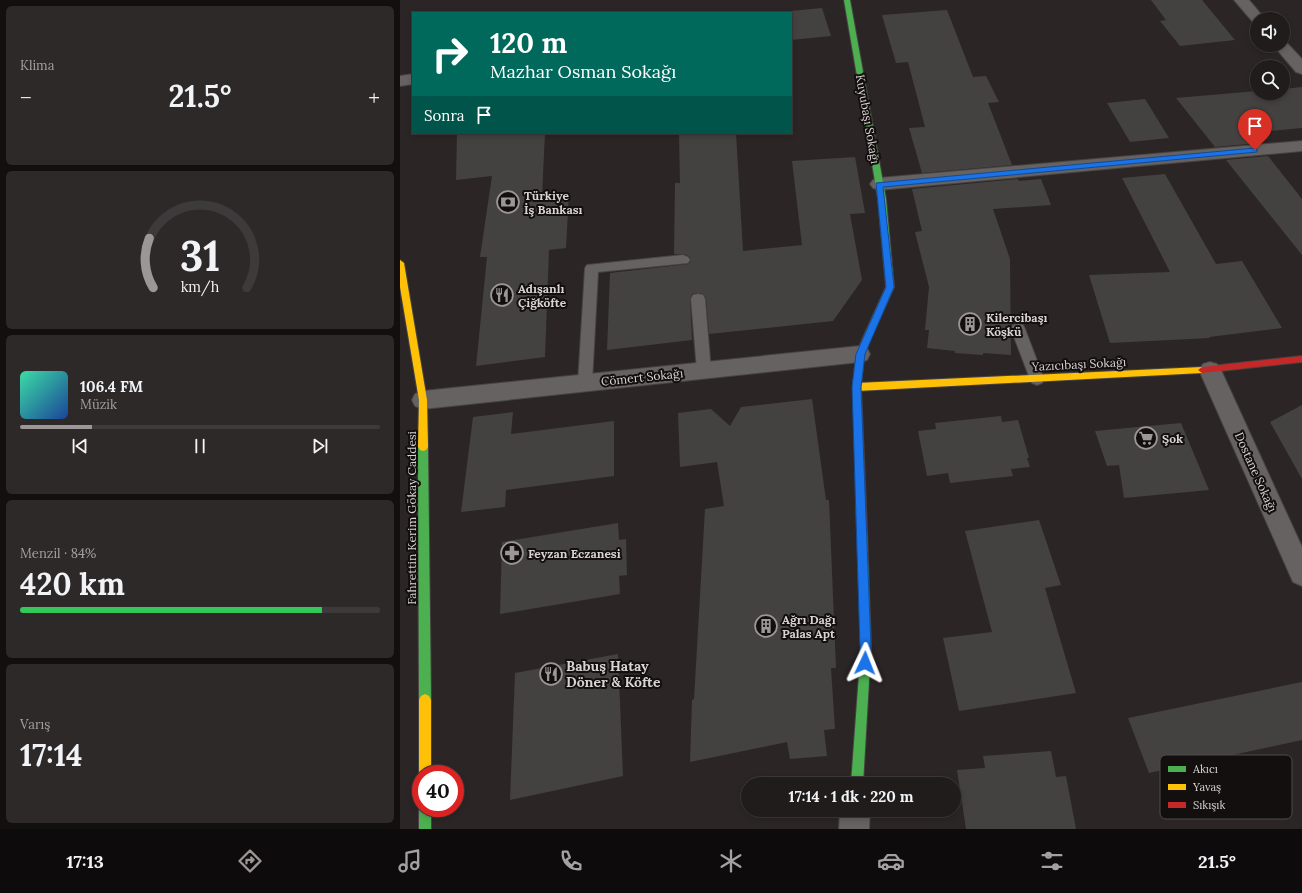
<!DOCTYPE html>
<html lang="tr">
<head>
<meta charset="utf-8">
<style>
	body { margin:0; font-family:Lora,serif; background:#2d2929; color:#f1f3f6; height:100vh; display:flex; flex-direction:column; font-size:15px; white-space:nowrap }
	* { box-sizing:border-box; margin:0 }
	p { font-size:13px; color:#a2a1a3 }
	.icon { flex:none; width:22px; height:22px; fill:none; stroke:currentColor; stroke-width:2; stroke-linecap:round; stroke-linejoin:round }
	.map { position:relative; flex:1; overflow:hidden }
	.drawer { display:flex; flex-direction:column; gap:6px; padding:6px; background:#120f0f; width:400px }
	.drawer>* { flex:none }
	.hud { position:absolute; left:12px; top:12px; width:380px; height:122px; border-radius:0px; box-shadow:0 2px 6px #0003,0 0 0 1px #3d3a3b; background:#00695c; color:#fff; overflow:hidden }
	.fabs { position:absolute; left:850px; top:12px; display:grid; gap:8px }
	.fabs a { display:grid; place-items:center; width:40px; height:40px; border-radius:50%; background:#201c1c; box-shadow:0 2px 6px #0003,0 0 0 1px #3d3a3b; font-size:20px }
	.speed { position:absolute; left:12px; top:765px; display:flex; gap:8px; font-size:20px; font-weight:700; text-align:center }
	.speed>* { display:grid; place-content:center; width:52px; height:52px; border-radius:50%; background:#201c1c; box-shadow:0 2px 6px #0003,0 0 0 1px #3d3a3b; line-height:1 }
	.speed .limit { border:6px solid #d22; background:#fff; color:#111 }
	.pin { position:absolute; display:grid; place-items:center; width:34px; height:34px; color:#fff; margin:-41px -17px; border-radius:50% 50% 50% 0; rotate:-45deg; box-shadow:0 0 4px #0007 }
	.pin .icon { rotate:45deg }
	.me { position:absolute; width:44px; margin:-22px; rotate:2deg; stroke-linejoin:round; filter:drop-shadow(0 0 3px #0008) }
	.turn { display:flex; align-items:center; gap:14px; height:84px; padding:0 12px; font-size:18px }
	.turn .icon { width:52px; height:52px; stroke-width:2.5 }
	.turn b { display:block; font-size:28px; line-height:34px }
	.then { display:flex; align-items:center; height:38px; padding:0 12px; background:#0003; gap:8px; font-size:15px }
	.big { font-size:30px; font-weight:700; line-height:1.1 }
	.drawer .widget { flex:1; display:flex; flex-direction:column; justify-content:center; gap:6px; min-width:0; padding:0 14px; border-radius:6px; background:#2d2929 }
	.drawer .dial { align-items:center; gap:0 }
	.dial svg { height:104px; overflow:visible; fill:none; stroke:#3d3a3b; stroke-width:7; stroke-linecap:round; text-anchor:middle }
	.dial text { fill:#f1f3f6; stroke:none }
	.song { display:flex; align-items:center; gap:12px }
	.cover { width:48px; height:48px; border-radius:6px; background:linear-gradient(135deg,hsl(160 70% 55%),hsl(220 70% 35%)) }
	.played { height:4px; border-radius:2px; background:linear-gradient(90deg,#9c9796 20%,#3d3a3b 20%) }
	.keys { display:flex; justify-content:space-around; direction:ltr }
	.heat { display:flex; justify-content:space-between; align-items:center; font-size:22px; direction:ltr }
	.charge { height:6px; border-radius:3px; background:linear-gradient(90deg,#34c759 84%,#3d3a3b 0) }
	.trip { position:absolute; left:341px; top:777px; width:220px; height:40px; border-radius:20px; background:#201c1c; box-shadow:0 2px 6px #0003,0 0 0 1px #3d3a3b; font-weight:700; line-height:40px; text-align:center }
	.tabs { display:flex; height:64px; justify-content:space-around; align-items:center; background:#0d0b0b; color:#a2a1a3 }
	.tabs .icon { width:28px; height:28px }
	.tabs .active { color:#9c9796 }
	.tabs b { font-size:18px; color:#f1f3f6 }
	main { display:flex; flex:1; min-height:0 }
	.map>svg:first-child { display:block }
	.building { fill:#434240 }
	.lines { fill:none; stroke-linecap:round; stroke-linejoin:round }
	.lane-casing { stroke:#464342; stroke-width:2 }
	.street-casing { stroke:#464342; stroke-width:2 }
	.fast-casing { stroke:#464342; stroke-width:2 }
	.slow-casing { stroke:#464342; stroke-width:2 }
	.jam-casing { stroke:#464342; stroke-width:2 }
	.lane { fill:#656261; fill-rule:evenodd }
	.street { fill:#656261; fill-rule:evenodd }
	.fast { fill:#4caf50; fill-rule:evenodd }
	.slow { fill:#ffc107; fill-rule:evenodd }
	.jam { fill:#c62828; fill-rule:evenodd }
	.route { fill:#1a73e8; stroke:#114b97 }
	.labels { text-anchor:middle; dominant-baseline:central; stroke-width:4; stroke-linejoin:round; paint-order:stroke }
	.street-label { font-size:12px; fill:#d9d4d3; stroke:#130f0e }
	.poi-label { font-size:12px; font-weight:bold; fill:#d9d4d3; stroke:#130f0e; text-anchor:start }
	.near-poi-label { font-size:14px; font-weight:bold; fill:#d9d4d3; stroke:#130f0e; text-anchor:start }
	.key { fill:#130f0e; stroke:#4e4a49; stroke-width:1 }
	.key-label { font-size:11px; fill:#d9d4d3 }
</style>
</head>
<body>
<main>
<section class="drawer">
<div class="widget"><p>Klima</p>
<div class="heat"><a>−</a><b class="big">21.5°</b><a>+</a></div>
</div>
<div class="widget dial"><svg viewBox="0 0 100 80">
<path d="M14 69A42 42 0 1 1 86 69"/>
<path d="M14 69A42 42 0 0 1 11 31" stroke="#9c9796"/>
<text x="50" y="56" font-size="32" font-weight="700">31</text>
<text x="50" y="72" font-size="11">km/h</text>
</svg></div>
<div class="widget">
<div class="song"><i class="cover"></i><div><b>106.4 FM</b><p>Müzik</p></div></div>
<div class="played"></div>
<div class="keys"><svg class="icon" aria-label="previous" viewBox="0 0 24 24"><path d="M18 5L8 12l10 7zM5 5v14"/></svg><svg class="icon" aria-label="pause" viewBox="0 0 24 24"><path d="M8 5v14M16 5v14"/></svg><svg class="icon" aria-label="next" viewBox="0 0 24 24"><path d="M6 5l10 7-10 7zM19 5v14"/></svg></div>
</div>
<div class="widget"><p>Menzil · 84%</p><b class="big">420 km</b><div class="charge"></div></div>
<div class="widget"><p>Varış</p><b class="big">17:14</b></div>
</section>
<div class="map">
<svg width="902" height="829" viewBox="0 0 902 829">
	<rect width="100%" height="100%" fill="#2b2625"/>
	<path class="building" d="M751,0h51l33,40 -55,6 -20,-25 6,-1z
		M422,8l9,28 -40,4v-29z
		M547,10l26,67 13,-1 13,26 -11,1 24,62 -90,8 -13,-45 16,-1 -17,-65 -12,1 -14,-48z
		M902,87v41l-52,5 8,10 -43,4 -39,-49 81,-7v2h26v-4z
		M745,99l24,39 -39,4 -23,-39z
		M57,133h88l-3,63 27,-3 -3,55 -17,2 -4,107 -69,9 11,-109h-7l12,-81 -36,4z
		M279,133h57l7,118 59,-6 -10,-84 63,-4 10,56 -15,1 12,66 -29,41 -124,13 -3,-36 -3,-4 -5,-1 -6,1 -2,5 2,41 -85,10 3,-77 78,-9 3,-3 -2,-5 -5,-2h-10l1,-71h5z
		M868,156l34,43v56l-76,-95z
		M765,174l51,90 26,-3 40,67 -73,9 1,1 -100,5 -21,-68 81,-3 -48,-94z
		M618,179l1,2 22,-2 10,26 -58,4 17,50 1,96 -28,-2v2l-28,-2v-2l-28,-3 2,-18h-4l4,-43 -14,-55 7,-1 -10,-42z
		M412,399l14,101h3l7,168h-5l4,61 -11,1 3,26 -37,3 -3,-17 -97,20 2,-62 2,-1 11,-190 19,-3 -7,-44 -37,5 -2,-54 33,-4 19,17 11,-19z
		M902,405v74l-32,-57z
		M113,412l-2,22 103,-13v55l-108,14 -1,17 -44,5 12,-95z
		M601,416l1,6 16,-2 11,38h-2l3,9 -19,2 2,7 -63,7 -2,-10 -21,3 -9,-45 18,-2 -1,-6z
		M781,423l28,67 -85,8 -5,-33 -12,1 -12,-35z
		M639,520l22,65 -16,3 31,105 -117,18 -16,-73 49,-6 -27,-101z
		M218,523l1,17 7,-1 1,36 -8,1 1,18 -120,20 2,-72z
		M218,654l5,122 -113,24 5,-127z
		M902,682v58l-153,33 -21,-55z
		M651,751l5,26 10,-1 10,53h-110l-9,-59 28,-2 -2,-12z"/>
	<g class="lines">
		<g class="lane-casing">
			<path id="lane" d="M283,255l5,2 2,3 -2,3 -90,9 -6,111 -2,4 -5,2 -5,-2 -2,-4 7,-115 2,-3z
				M298,294l5,1 2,4 6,72 -2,4 -5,2 -5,-2 -2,-4 -6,-72 2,-4z
				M618,324l5,1 2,4 19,50 -2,4 -5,2 -5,-2 -2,-4 -19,-50 2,-4z"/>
		</g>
		<g class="street-casing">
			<path id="street" d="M834,0h15l16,19h-8v4l-4,-1z
				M883,41l3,1 16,17v15l-6,-2 -23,-27h10z
				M13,74v10l-13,2v-10z
				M902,141v10l-423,39 -6,-2 -3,-4 3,-4 6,-2z
				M460,346l7,2 3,6 -3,6 -7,2 -437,47 -8,-3 -3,-6 3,-6 8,-3z
				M810,362l7,2 4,6 81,177v39l-9,-4 -94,-212 4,-6z
				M440,810h30l-1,19h-30z"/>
		</g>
		<g class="fast-casing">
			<path id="fast" d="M444,0h6l36,199 8,88 -24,53 -4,3 -4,-3 24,-53 -8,-88z
				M23,443l3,1 2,3 3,253 -2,4 -4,2 -4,-2 -2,-4 -1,-253 2,-3z
				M462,528l3,1 2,3 4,115 -8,137h-12l10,-137 -4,-115 2,-3z
				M21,804v4h10v21h-12v-21z"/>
		</g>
		<g class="slow-casing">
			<path id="slow" d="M0,260l4,3 23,137 1,47 -2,3 -3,1 -3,-1 -2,-3 1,-47 -19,-113z
				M802,367l4,3 -4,3 -345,18 -3,-2 -1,-2 1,-2 3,-2z
				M25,694l4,2 2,4v74h-10v4l-2,-4v-74l2,-4z"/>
		</g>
		<g class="jam-casing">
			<path id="jam" d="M466,337l4,3 -6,14 -3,33 6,145 -2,3 -3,1 -3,-1 -2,-3 -4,-145 3,-33 7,-16z
				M902,356v6l-100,11 -4,-3 4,-3z"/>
		</g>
		<use href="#lane" class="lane"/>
		<use href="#street" class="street"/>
		<use href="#fast" class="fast"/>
		<use href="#slow" class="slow"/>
		<use href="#jam" class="jam"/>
	</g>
	<path class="route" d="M855,148l2,1v3l-374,35 11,100 -29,67 -4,33 10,261 -2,18 -4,2 -4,-2 -2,-3 1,-15 -8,-261 4,-33 30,-67 -10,-104z"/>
	<defs>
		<g id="bank-ring" transform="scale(1.15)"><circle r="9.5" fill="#130f0e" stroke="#9c9796" stroke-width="1.5"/><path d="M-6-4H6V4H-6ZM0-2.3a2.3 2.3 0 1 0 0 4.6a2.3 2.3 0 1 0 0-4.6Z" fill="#9c9796"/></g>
		<g id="restaurant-ring" transform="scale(1.15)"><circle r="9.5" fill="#130f0e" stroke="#9c9796" stroke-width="1.5"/><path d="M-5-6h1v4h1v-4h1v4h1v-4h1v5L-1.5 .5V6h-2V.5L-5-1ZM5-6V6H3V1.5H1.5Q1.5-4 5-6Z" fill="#9c9796"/></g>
		<g id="building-ring" transform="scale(1.15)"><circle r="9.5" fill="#130f0e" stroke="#9c9796" stroke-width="1.5"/><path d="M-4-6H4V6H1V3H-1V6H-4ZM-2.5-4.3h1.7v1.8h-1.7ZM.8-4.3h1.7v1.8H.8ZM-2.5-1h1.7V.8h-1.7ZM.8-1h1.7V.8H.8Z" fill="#9c9796"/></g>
		<g id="supermarket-ring" transform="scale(1.15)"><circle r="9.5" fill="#130f0e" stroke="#9c9796" stroke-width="1.5"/><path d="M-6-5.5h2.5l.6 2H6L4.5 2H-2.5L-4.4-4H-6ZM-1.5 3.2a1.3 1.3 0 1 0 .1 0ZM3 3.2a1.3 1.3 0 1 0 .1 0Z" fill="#9c9796"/></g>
		<g id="pharmacy-ring" transform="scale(1.15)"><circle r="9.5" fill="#130f0e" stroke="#9c9796" stroke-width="1.5"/><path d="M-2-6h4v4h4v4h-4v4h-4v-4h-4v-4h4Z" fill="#9c9796"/></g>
	</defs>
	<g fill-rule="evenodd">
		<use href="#bank-ring" x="108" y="202"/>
		<use href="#restaurant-ring" x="102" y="295"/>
		<use href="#building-ring" x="570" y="324"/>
		<use href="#supermarket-ring" x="746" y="438"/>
		<use href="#pharmacy-ring" x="112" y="553"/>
		<use href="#building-ring" x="366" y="626"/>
		<use href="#restaurant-ring" x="151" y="674"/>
	</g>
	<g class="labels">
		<g class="street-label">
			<text transform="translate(468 119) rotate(80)">Kuyubaşı Sokağı</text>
			<text transform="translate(679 364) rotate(-3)">Yazıcıbaşı Sokağı</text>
			<text transform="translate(242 377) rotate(-6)">Cömert Sokağı</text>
			<text transform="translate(856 472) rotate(66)">Dostane Sokağı</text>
			<text transform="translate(11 518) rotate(-90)">Fahrettin Kerim Gökay Caddesi</text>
		</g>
		<g class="poi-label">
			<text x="124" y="195">Türkiye<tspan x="124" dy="14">İş Bankası</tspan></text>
			<text x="118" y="288">Adışanlı<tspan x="118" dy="14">Çiğköfte</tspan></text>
			<text x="586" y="317">Kilercibaşı<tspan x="586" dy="14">Köşkü</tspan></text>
			<text x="762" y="438">Şok</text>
			<text x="128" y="553">Feyzan Eczanesi</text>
			<text x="382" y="619">Ağrı Dağı<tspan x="382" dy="14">Palas Apt</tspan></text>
		</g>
		<g class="near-poi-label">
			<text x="166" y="666">Babuş Hatay<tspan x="166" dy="16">Döner &amp; Köfte</tspan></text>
		</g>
	</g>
	<rect x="760" y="755" width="132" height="64" rx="6" class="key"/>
	<rect x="768" y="766" width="18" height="6" fill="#4caf50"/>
	<rect x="768" y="784" width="18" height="6" fill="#ffc107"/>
	<rect x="768" y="802" width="18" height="6" fill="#c62828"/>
	<g class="key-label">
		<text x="793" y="773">Akıcı</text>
		<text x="793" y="791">Yavaş</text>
		<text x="793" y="809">Sıkışık</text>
	</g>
</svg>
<div class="fabs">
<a><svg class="icon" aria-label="sound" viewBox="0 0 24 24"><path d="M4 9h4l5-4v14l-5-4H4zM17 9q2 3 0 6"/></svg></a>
<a><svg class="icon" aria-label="search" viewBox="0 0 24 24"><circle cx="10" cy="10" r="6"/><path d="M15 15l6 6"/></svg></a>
</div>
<div class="speed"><div class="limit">40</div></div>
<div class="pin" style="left:855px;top:150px;background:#d93025"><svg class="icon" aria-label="arrive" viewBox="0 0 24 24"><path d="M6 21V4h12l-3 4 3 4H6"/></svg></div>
<svg class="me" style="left:465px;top:663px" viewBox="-20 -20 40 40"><path d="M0-17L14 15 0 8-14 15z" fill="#1a73e8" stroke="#fff" stroke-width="4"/></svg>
<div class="trip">17:14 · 1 dk · 220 m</div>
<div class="hud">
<div class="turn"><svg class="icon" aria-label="right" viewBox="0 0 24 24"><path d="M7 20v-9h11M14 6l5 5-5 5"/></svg><div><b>120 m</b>Mazhar Osman Sokağı</div></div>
<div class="then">Sonra<svg class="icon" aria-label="arrive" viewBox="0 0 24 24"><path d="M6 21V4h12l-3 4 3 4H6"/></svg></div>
</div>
</div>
</main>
<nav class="tabs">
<b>17:13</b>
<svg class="icon active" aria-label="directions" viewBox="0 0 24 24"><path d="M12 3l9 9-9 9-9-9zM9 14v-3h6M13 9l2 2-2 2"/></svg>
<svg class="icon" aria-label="music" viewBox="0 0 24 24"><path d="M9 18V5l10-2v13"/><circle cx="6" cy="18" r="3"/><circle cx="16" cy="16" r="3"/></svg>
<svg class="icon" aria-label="phone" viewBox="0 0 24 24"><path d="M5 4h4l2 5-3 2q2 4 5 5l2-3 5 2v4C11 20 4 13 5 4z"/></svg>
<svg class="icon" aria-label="climate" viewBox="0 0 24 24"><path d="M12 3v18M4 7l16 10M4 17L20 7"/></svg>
<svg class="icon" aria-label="car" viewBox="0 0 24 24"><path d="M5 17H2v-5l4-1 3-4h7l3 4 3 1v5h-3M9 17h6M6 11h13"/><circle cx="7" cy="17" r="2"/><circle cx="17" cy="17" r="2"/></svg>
<svg class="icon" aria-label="filters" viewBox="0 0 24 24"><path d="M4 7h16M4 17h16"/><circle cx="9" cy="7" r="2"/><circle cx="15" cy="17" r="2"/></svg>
<b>21.5°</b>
</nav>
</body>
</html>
